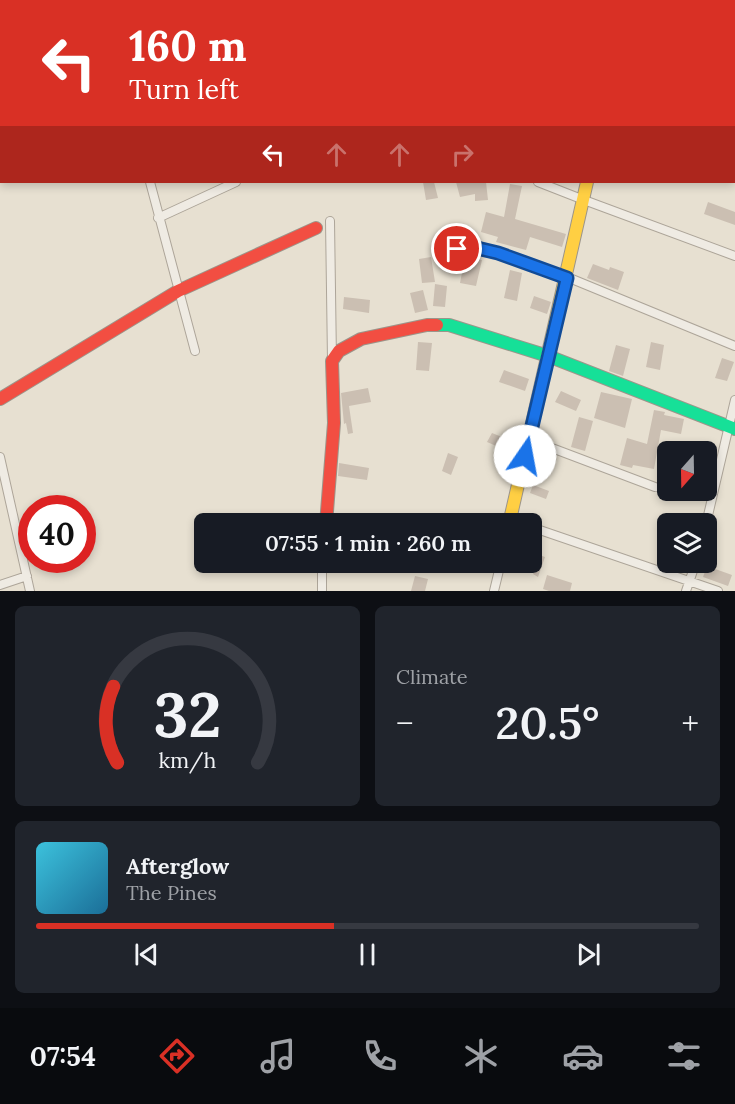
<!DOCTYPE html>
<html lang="en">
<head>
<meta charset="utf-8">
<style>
	body { margin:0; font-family:Lora,serif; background:#20242c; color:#f1f3f6; height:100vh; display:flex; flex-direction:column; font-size:22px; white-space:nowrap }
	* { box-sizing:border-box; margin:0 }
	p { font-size:20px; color:#9ea1a6 }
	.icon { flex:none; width:33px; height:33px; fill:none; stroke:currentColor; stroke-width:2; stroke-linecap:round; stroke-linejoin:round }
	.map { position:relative; height:591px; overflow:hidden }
	.panel { display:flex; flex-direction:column; gap:15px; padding:15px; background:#0d0f14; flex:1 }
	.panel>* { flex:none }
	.hud { position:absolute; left:0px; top:0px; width:735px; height:183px; box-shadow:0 3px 9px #0003; background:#d93025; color:#fff; overflow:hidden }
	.needle { width:39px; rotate:200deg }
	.fabs { position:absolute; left:657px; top:441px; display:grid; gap:12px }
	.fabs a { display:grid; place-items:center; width:60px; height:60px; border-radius:9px; background:#171b24; box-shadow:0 3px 9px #0003; font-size:30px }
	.speed { position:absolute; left:18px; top:495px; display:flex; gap:12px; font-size:30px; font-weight:700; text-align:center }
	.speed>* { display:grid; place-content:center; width:78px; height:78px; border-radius:50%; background:#171b24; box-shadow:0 3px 9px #0003; line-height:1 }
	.speed .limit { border:9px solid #d22; background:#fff; color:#111 }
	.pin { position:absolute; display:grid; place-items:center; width:51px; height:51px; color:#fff; margin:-26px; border:3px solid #fff; border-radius:50%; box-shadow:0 2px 6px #0007 }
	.me { position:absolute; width:66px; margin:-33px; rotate:12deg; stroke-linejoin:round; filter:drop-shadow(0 0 4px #0008) }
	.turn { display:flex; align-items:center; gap:21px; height:126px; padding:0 30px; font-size:27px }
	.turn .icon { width:78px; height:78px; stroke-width:2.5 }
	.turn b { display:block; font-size:42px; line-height:51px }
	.lanes { display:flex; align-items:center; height:57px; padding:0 30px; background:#0003; justify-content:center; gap:30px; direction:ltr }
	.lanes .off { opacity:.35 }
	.big { font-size:45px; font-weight:600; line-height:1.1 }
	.panel .card { flex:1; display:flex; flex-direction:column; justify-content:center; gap:9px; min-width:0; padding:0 21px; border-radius:9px; background:#20242c }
	.panel .dial { align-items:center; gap:0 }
	.dial svg { height:156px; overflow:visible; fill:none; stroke:#363941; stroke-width:7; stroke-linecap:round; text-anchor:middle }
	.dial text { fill:#f1f3f6; stroke:none }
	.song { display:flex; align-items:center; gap:18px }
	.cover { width:72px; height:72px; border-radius:9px; background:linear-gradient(135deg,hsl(190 70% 55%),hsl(200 70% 35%)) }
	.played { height:6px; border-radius:3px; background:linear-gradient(90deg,#d93025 45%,#363941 45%) }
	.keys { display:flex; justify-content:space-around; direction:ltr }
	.heat { display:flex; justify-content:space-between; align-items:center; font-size:33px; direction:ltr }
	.panel .tiles { flex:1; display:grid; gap:15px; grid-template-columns:1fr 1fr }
	.card:last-child { grid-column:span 2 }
	.trip { position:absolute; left:194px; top:513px; width:348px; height:60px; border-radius:9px; background:#171b24; box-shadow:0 3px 9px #0003; font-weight:600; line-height:60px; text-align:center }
	.tabs { display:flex; height:96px; justify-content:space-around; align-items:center; background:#090b0e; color:#9ea1a6 }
	.tabs .icon { width:42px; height:42px }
	.tabs .active { color:#d93025 }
	.tabs b { font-size:27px; color:#f1f3f6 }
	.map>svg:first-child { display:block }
	.building { fill:#cbbfb2 }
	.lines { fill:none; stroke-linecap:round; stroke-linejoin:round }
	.street-casing { stroke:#ada599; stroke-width:10 }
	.fast-casing { stroke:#9c958a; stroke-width:14 }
	.slow-casing { stroke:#9c958a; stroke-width:14 }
	.jam-casing { stroke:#9c958a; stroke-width:14 }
	.street { stroke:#efebe3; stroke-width:8 }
	.fast { stroke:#16e098; stroke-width:12 }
	.slow { stroke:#ffcf43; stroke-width:12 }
	.jam { stroke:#f24e42; stroke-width:12 }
	.route-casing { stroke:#114b97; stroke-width:15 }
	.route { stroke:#1a73e8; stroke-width:10 }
</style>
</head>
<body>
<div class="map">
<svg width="735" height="591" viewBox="0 0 735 591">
	<rect width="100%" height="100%" fill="#e7e0d1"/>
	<path class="building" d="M423,182h11l4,16 -12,2z
		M456,182h30l2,18 -13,1v-7l-15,3z
		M510,184l12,2 -7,33 51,15 -4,13 -32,-10 -4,13 -30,-8 2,-5 -17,-5 5,-20 18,5z
		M708,202l27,10v13l-31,-11z
		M431,257l4,25 -13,1 -3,-24z
		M465,257l17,3 -6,26 -16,-3z
		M593,264l16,6 1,-3 14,5 -6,18 -31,-12z
		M510,270l12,3 -5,28 -13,-3z
		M435,284l12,2 -2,21 -12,-1z
		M423,290l5,20 -13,3 -5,-20z
		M534,296l17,6 -4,12 -17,-6z
		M344,297l26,3 -1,13 -26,-4z
		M418,342l14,1 -3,28 -13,-1z
		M651,342l13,3 -4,25 -14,-3z
		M616,345l14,4 -7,27 -14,-5z
		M722,358l12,4 -7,19 -12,-3z
		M504,370l25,9 -4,12 -26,-9z
		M368,388l3,14 -22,4 4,27 -5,1 -2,-11 -2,1 -3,-31z
		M561,391l20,9 -5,11 -21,-9z
		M601,392l31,7 -7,29 -31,-10z
		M654,410l11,2 -1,3 20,4 -3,15 -20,-4 -7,39 -21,-4 -1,3 -12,-3 7,-27 20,6z
		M579,417l14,4 -8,30 -14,-4z
		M492,433l20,8 -4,10 -21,-9z
		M448,453l10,4 -7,18 -9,-4z
		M339,463l30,5 -2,12 -29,-4z
		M533,485l16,6 -3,8 -16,-6z
		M531,552l14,5 -7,20 -5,-3 3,-7 -5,-2z
		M707,566l25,9 -4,11 -25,-9z
		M547,575l25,8 -2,8h-21l-6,-2z
		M415,576l13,3 -3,12h-14z"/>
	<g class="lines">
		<g class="street-casing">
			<path id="street" d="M108,0l1,2
				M417,0v2
				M583,0v2
				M61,2l3,-2
				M250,2l4,-2
				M337,2v-2
				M645,2l3,-2
				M0,39l2,-1
				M0,128l2,-1
				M734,169h1
				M150,182l45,169
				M538,182l46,18 151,56
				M158,218l78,-36
				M330,221l2,139
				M437,251l40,-3 21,5 69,24 168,69
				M528,439l127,48
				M0,457l30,134
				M706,524l29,-124
				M531,527l187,64
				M0,585l27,-9
				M322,591v-29
				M494,591l7,-29
				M686,591l10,-29"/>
		</g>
		<g class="fast-casing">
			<path id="fast" d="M437,325h12l99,31 187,73"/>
		</g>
		<g class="slow-casing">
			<path id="slow" d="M509,524l78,-342"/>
		</g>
		<g class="jam-casing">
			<path id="jam" d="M0,399l178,-108 138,-63
				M326,524l8,-101 -2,-62 7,-10 22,-12 66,-14h10"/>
		</g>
		<use href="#street" class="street"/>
		<use href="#fast" class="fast"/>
		<use href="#slow" class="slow"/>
		<use href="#jam" class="jam"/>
	</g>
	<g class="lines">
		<g class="route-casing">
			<path id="route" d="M457,249l20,-1 21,5 69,25 -42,178"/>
		</g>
		<use href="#route" class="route"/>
	</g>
</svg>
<div class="fabs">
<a><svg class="needle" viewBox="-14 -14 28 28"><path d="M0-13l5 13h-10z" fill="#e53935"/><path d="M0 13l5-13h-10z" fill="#9ea1a6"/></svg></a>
<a><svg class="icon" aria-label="layers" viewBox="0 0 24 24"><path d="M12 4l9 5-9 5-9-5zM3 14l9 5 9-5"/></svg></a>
</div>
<div class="speed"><div class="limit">40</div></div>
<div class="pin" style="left:457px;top:249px;background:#d93025"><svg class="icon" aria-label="arrive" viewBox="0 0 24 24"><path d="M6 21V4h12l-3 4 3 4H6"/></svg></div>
<svg class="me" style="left:525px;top:456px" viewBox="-20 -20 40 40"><circle r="19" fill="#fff"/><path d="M0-13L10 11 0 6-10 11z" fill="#1a73e8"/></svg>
<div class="trip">07:55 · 1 min · 260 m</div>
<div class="hud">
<div class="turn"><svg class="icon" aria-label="left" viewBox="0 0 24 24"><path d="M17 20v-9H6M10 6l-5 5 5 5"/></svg><div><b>160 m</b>Turn left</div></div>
<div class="lanes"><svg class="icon" aria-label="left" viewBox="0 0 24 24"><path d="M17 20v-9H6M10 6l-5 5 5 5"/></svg><svg class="icon off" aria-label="ahead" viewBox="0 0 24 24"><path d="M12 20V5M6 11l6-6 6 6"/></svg><svg class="icon off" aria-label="ahead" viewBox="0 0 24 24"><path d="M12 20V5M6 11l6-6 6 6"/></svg><svg class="icon off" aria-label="right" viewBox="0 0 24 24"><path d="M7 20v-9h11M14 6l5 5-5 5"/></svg></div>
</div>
</div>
<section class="panel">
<div class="tiles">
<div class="card dial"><svg viewBox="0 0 100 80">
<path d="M14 69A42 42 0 1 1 86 69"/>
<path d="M14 69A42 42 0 0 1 12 30" stroke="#d93025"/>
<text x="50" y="56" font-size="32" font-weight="700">32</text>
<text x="50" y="72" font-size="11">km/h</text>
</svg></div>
<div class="card"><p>Climate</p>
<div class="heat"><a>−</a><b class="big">20.5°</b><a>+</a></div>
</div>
<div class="card">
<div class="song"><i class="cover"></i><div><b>Afterglow</b><p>The Pines</p></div></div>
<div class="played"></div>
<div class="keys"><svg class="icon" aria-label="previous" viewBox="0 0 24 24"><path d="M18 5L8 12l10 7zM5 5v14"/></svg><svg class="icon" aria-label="pause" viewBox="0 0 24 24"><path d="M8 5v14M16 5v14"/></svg><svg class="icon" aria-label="next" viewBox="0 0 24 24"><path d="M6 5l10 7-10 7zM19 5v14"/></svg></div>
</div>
</div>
</section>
<nav class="tabs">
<b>07:54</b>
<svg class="icon active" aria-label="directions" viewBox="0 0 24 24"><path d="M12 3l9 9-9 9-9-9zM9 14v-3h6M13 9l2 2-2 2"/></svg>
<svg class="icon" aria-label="music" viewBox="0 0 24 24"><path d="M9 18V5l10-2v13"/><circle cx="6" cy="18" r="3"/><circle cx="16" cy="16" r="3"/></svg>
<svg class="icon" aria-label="phone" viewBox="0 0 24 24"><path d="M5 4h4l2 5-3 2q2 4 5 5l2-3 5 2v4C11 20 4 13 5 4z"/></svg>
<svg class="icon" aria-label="climate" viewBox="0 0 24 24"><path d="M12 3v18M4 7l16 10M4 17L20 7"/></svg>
<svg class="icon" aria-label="car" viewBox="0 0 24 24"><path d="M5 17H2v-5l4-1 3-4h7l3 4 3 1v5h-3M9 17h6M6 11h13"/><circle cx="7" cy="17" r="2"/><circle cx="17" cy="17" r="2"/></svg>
<svg class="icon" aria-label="filters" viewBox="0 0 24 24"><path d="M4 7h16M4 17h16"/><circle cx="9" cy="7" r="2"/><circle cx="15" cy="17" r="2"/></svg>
</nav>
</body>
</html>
